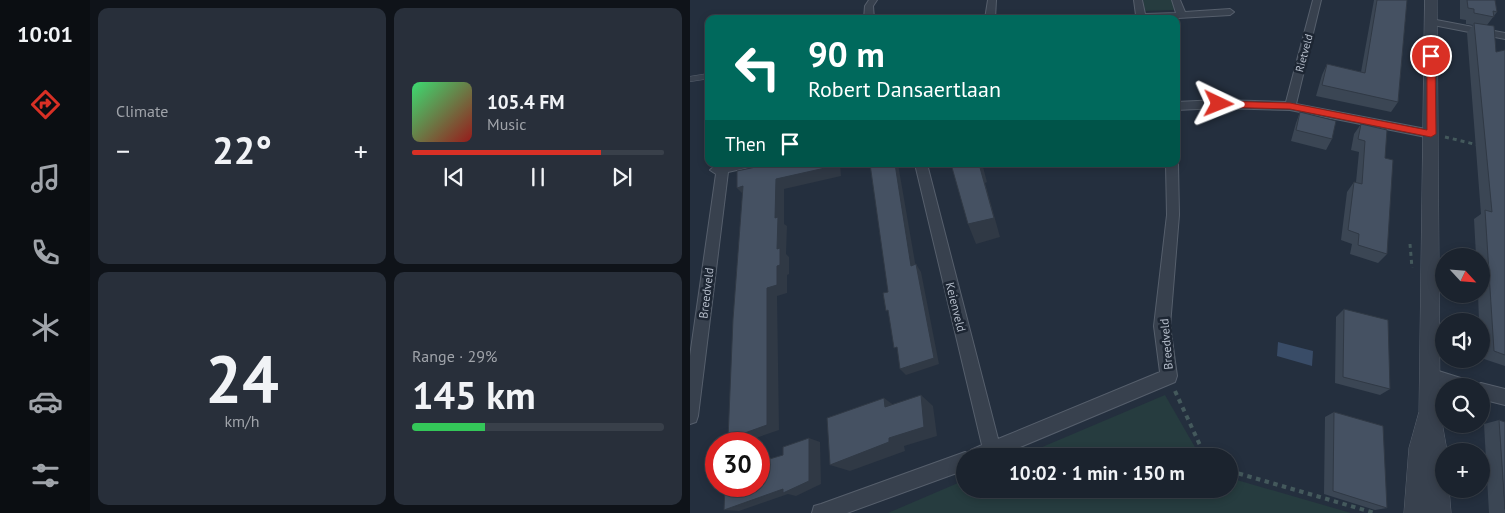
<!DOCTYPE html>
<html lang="en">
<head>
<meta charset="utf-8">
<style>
	body { margin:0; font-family:"PT Sans",sans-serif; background:#282f3a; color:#f1f3f6; height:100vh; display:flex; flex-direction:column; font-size:19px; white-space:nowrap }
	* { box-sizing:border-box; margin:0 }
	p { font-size:16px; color:#a0a4aa }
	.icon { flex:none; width:28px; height:28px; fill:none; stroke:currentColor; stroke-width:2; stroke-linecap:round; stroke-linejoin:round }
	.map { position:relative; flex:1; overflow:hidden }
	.side { display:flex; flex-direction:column; gap:8px; padding:8px; background:#0f1319; width:600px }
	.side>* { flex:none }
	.guide { position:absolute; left:15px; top:15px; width:475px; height:152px; border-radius:10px; box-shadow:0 2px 8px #0003,0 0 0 1px #39404a; background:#00695c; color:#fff; overflow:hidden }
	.needle { width:32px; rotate:116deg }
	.tools { position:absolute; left:745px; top:248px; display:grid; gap:10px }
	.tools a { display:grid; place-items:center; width:55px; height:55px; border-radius:50%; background:#1b232e; box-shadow:0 2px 8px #0003,0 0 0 1px #39404a; font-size:25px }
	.speed { position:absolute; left:15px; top:432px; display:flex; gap:10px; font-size:25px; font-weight:700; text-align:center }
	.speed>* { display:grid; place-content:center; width:65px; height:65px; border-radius:50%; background:#1b232e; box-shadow:0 2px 8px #0003,0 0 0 1px #39404a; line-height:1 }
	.speed .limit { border:8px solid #d22; background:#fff; color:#111 }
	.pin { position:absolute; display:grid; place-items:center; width:42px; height:42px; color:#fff; margin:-21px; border:2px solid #fff; border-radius:50%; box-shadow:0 1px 5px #0007 }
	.me { position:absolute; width:55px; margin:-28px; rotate:92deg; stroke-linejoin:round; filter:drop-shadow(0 0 4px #0008) }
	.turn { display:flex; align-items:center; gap:18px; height:105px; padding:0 20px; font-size:22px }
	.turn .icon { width:65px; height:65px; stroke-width:2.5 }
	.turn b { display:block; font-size:35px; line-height:42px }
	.then { display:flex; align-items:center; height:48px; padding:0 20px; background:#0003; gap:10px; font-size:19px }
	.big { font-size:38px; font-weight:800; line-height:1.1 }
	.side .tile { flex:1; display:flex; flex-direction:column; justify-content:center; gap:8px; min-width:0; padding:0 18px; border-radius:10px; background:#282f3a }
	.side .dial { align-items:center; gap:0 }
	.dial b { font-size:65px; line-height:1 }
	.song { display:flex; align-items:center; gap:15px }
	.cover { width:60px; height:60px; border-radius:8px; background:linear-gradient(135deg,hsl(140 70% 55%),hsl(0 70% 35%)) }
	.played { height:5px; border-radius:2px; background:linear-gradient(90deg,#d93025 75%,#39404a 75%) }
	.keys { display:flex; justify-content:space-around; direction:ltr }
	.heat { display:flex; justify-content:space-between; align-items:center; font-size:28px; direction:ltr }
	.charge { height:8px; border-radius:4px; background:linear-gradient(90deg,#34c759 29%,#39404a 0) }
	.side .tiles { flex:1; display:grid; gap:8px; grid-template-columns:repeat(2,1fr) }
	.trip { position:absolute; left:266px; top:448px; width:282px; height:50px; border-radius:25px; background:#1b232e; box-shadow:0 2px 8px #0003,0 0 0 1px #39404a; font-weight:800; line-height:50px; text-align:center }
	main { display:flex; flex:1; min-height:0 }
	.tab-bar { display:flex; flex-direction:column; width:90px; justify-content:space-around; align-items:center; background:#0b0e12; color:#a0a4aa }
	.tab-bar .icon { width:35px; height:35px }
	.tab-bar .current { color:#d93025 }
	.tab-bar b { font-size:22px; color:#f1f3f6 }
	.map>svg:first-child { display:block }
	.green { fill:#263c3f }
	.water { fill:#394c67 }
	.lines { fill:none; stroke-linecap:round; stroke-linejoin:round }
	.service-casing { stroke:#565f6c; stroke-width:6 }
	.minor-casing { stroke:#565f6c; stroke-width:2 }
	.tertiary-casing { stroke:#565f6c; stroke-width:1 }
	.path-far1 { stroke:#44595c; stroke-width:3; stroke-dasharray:4 4; stroke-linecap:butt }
	.path { stroke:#44595c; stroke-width:4; stroke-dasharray:4.5 4.5; stroke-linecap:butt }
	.service { stroke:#38414e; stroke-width:5 }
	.minor { fill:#38414e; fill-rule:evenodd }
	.tertiary { fill:#38414e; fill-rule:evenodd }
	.wall { fill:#3b4654 }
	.shaded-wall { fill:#303945 }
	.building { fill:#455162; stroke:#303945 }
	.route { fill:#d93025; stroke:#8d1f18 }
	.labels { text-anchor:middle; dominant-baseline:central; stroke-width:5; stroke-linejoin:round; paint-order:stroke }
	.far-street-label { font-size:11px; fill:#b4bcc9; stroke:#1d2633 }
	.street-label { font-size:12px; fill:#b4bcc9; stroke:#1d2633 }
</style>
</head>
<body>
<main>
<nav class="tab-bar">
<b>10:01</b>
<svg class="icon current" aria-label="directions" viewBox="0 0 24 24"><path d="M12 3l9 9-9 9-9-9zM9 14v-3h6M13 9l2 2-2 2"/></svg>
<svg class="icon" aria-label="music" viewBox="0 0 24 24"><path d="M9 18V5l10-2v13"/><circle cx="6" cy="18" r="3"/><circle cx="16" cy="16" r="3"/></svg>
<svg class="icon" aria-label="phone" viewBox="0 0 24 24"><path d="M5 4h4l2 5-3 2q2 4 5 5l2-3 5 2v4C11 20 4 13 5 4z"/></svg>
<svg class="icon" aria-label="climate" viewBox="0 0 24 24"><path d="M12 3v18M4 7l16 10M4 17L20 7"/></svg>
<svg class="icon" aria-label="car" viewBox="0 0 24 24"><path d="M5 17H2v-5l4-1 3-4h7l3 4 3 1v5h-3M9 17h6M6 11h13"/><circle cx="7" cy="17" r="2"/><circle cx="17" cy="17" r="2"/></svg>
<svg class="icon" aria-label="filters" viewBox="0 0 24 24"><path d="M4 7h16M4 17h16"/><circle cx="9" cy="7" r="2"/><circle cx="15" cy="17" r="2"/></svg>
</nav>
<section class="side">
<div class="tiles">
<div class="tile"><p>Climate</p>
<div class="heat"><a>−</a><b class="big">22°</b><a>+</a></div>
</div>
<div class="tile">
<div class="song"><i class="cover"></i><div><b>105.4 FM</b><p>Music</p></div></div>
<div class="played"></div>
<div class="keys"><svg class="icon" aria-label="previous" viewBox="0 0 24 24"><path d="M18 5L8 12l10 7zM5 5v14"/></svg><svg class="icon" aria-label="pause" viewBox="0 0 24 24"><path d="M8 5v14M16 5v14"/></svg><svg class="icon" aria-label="next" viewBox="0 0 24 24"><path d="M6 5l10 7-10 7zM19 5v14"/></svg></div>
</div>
<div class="tile dial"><b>24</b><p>km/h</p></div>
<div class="tile"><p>Range · 29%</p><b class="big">145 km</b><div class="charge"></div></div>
</div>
</section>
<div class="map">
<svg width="815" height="513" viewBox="0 0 815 513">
	<rect width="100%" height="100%" fill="#242f3e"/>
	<path class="green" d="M453,0h29l2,10 -29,1z
		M475,395l35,61h-179z
		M540,478l121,35h-463l77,-33v9h265z"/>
	<path class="water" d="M588,342l35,9 -1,15 -35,-10z"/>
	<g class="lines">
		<g class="service-casing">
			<path id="service" d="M0,79l19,-3"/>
		</g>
		<g class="minor-casing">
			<path id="minor" d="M179,0h8l-4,6 1,13h-10l1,-13z
				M298,0h8l-1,19h-10z
				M444,0h8l3,14 31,-1 -4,-13h8l5,12 45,-3 4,3 -4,3 -69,4h-61l4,-3 32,-1z
				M623,0h8l-25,104 135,26 4,1 2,3 -2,3 -4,1 -141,-28 -71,-2 -43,2v-8l43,-2 67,2z
				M741,19l74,14v6l-77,-15 -2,-2z
				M486,161l2,3 1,51 -9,111 7,50 -2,6 -176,74h-34v14l-118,43h-35l2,-7 7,-2 144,-52 4,2 2,-4 11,-5 -67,-281h12l71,275 162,-67 -6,-46 13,-111 -1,-51h10z
				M27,164h35l-2,3 -22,5 -30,244 -2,6 -6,2v-68l26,-182 -6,-4z
				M739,368l38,12 2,6h-25v3l-21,-7 -2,-6 2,-6z
				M791,383l24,6v16l-24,-6v-13h-6z"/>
		</g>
		<g class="tertiary-casing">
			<path id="tertiary" d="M735,0h12l3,411 7,40h-3v38h5l2,24h-47l5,-65 10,-36z"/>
		</g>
		<path class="path-far1" d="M755,137l33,8
			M720,244l2,24"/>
		<path class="path" d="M485,391l30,65
			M540,471l145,42"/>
		<use href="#service" class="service"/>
		<use href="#minor" class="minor"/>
		<use href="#tertiary" class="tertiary"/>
	</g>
	<path class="wall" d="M684,0h33l-9,102 -7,10 -75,-16 6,-21 5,-11 34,8z
		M770,0h35l2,12 -10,13 9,27 9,-2v316l-24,-8v-37h-2l-1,-27h3v-38h-5l-2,-37 7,-5 -14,-181 6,-8 -7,-1v-4l-6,-1z
		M610,112l32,27 -6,11 -35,-9 5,-18z
		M671,124l24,34 2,96 -9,9 -28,-9 2,-10 -11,-4 6,-48 7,-10h2l3,-30 -8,-2 3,-16z
		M654,309l46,80 -10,6 -45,-12 1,-66z
		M644,412l53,96 -12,2 -51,-16 1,-77z
		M809,420l6,93h-16l-5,-89z"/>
	<path class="shaded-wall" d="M144,164h6l1,12 -57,13v35l3,2 -1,28 3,3v17l-2,1v18l-10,3 2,134 -38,13 -13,-4 49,-190 -2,-31 1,-39z
		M205,164h3l19,110 -6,-8z
		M289,164h3l1,3 4,15 -2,1 15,54 -24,7 -8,-20z
		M53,186l3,11 -9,-9z
		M226,264l5,8 18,92 -33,11 -6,-6z
		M231,395l12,11 4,30 -33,10 1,5 -55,20 -20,-6 59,-27z
		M194,398l15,11 -14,-2z
		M119,438l11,4 1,42 -25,12 -8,-2 -49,17 -15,-1z"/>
	<path class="building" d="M687,0h30l-9,102 -76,-17 5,-21 38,9z
		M777,0h28l2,12 -4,-1 1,6 -20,-4v-4l-6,-1z
		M784,23l20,3 2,26 9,-2v305l-11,-4 -9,-141 7,2z
		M610,112l36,9 -4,18 -36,-9z
		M671,124l26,6 -2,28 8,2 -6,94 -29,-9 1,-11 -11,-4 6,-48 8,2 3,-43 -7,-2z
		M80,164h64v2l-58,13 -1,39 3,-1 -1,32 3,-1v17l-3,1v19l-10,3v137l-39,14 5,-120 10,-133 -6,2v-17z
		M180,164h25l16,102 5,-2 18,94 -34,11 -3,-22 -3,1 -6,-38 -2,1 -3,-18 5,-1z
		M261,164h28l15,54 -26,6z
		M654,309l44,11 2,69 -47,-12z
		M231,395l3,32 -35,11v4l-59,23 -3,-47 57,-20 1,9z
		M644,412l49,14 4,82 -54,-17z
		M809,420l6,2v87z
		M119,438v43l-26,12v-4l-59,21 1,-24h34v-24l24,-7v-8z"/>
	<path class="route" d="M741,53l4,3 1,78 -5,3 -141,-28 -71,-2 -4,-3 4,-3 71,2 137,27v-74z"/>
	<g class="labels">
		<g class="far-street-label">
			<text transform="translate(614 53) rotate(-75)">Rietveld</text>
		</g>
		<g class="street-label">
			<text transform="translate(16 293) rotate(-83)">Breedveld</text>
			<text transform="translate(266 307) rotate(76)">Keienveld</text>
			<text transform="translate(476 344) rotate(-95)">Breedveld</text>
		</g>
	</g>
</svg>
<div class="tools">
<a><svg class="needle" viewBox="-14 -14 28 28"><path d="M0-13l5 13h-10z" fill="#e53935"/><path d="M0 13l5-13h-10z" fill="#a0a4aa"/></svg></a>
<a><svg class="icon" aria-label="sound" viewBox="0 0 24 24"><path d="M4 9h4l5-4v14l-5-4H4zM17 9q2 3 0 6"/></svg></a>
<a><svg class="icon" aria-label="search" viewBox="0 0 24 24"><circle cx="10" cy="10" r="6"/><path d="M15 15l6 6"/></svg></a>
<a>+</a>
</div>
<div class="speed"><div class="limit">30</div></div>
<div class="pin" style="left:741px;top:56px;background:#d93025"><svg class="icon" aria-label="arrive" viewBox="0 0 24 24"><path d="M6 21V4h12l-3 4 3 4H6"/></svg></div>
<svg class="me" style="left:529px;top:104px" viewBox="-20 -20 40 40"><path d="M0-17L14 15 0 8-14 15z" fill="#d93025" stroke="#fff" stroke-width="4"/></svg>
<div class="trip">10:02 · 1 min · 150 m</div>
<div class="guide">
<div class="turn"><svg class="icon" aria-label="left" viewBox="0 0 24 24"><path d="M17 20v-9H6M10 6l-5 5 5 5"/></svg><div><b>90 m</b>Robert Dansaertlaan</div></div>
<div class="then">Then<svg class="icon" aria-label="arrive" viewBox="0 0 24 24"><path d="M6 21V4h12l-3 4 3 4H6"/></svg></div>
</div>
</div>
</main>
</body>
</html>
